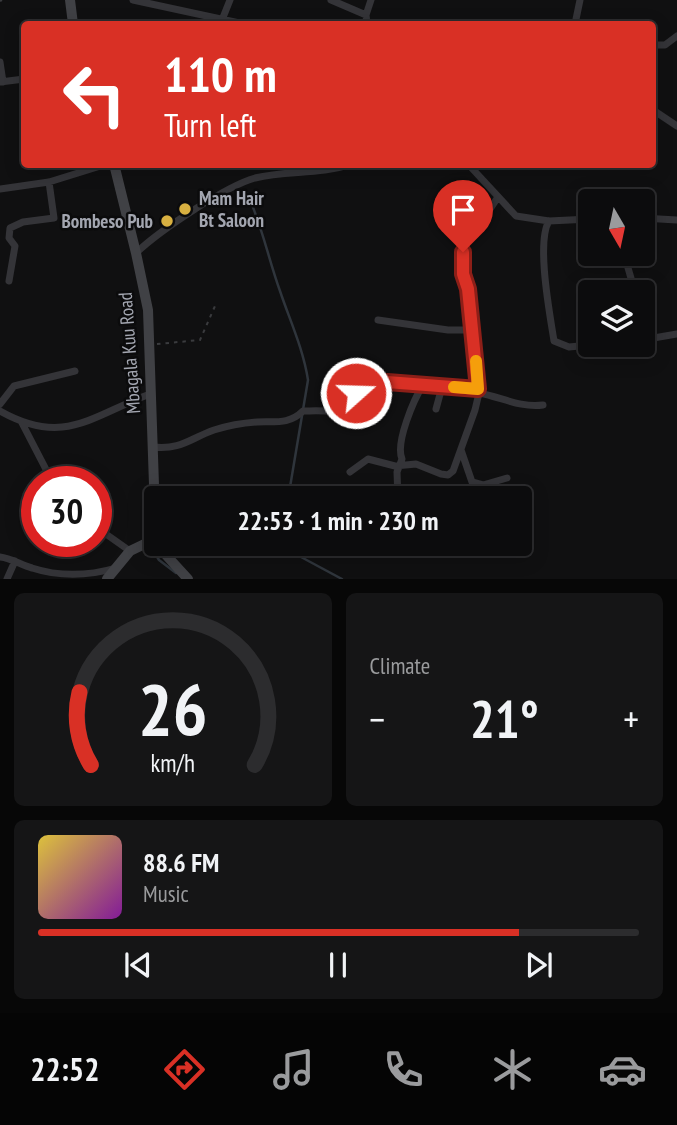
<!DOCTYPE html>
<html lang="en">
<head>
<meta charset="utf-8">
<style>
	body { margin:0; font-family:"PT Sans Narrow",sans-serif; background:#151516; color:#f1f3f6; height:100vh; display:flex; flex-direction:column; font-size:26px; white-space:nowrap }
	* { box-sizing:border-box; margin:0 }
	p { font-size:23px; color:#9a9b9d }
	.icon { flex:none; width:38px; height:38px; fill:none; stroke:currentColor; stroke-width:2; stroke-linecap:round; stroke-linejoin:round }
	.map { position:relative; height:579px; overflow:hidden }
	.side { display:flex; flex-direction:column; gap:14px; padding:14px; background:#070707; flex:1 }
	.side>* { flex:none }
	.hud { position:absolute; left:21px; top:21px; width:635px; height:147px; border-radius:7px; box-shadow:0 4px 18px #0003,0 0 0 2px #2c2c2e; background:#d93025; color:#fff; overflow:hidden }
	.needle { width:46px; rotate:171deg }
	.fabs { position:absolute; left:578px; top:189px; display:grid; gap:14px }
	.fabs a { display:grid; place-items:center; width:77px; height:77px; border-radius:7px; background:#0c0c0d; box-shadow:0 4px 18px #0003,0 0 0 2px #2c2c2e; font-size:35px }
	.speed { position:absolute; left:21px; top:466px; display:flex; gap:14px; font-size:35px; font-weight:700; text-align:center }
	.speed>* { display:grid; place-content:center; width:91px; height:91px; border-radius:50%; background:#0c0c0d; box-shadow:0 4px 18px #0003,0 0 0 2px #2c2c2e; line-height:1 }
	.speed .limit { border:10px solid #d22; background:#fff; color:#111 }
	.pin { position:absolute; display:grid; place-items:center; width:60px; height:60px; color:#fff; margin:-72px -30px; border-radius:50% 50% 50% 0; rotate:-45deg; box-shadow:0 0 7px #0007 }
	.pin .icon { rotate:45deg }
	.me { position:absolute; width:77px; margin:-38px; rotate:70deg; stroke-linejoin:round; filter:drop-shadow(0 0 5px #0008) }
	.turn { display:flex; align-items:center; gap:24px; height:147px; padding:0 28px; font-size:32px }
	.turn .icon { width:91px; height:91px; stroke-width:2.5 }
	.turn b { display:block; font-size:49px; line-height:60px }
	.big { font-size:52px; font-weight:700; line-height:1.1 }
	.side .widget { flex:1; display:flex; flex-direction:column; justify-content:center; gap:10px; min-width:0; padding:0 24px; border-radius:10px; background:#151516 }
	.side .dial { align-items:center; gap:0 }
	.dial svg { height:182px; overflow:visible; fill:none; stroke:#2c2c2e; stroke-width:7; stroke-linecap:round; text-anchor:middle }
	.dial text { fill:#f1f3f6; stroke:none }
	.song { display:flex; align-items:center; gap:21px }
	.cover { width:84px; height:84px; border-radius:10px; background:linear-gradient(135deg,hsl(50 70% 55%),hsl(290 70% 35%)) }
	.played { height:7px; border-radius:4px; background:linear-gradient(90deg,#d93025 80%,#2c2c2e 80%) }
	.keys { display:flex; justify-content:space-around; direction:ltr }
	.heat { display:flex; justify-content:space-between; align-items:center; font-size:38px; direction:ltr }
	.side .tiles { flex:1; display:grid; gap:14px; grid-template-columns:1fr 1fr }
	.widget:last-child { grid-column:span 2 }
	.trip { position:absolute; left:144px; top:486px; width:388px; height:70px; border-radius:7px; background:#0c0c0d; box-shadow:0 4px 18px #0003,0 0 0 2px #2c2c2e; font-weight:700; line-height:70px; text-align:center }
	.tab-bar { display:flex; height:112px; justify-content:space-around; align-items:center; background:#050505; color:#9a9b9d }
	.tab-bar .icon { width:49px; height:49px }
	.tab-bar .on { color:#d93025 }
	.tab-bar b { font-size:32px; color:#f1f3f6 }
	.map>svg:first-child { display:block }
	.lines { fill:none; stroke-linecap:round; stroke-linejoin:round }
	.stream { stroke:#2f353c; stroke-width:2.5 }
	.path { stroke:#3a3b3e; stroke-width:2; stroke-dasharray:3.5 5; stroke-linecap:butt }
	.street { stroke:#343438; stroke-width:7 }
	.secondary { stroke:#404145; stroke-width:10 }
	.route-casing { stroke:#8d1f18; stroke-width:18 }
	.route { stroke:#d93025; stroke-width:12 }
	.slow { stroke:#f59e0b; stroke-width:12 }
	.poi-dot { fill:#d8b041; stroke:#0b0b0c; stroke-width:2.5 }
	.labels { text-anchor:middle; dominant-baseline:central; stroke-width:5; stroke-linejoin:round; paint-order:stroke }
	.poi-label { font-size:19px; font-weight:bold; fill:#a3a6b0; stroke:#0b0b0c; text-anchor:start }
	.street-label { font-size:19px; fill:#a3a6b0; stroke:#0b0b0c }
</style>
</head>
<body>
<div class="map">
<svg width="677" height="579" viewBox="0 0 677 579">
	<rect width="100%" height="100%" fill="#101011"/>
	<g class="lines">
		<path class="stream" d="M247,193c15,32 21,65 33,98 10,30 23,57 28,89l-20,119
			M292,544l9,13 41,22
			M144,549l9,1 6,10 17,13"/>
		<path class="path" d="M0,1l2,-1
			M157,344l43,-4 15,-34"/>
		<path class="street" d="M133,0l111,24
			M331,0l35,15
			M222,20l8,-20
			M367,24l-1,-9 5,-15
			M575,24l5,-24
			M653,45h12l12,-9
			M0,62l3,20
			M0,82l24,-3
			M653,110l24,16
			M468,164l48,52 33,5 41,-2
			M0,189l49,-7 58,-18
			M642,218l35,2
			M549,221c-13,21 1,94 5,120l15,6 21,-2
			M136,253c23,-22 90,-67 119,-75 32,-8 65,-3 96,-14
			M624,254l11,38
			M9,281l6,-35 -6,-8 1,-10 13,-6 31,-4 -5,-36
			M642,319l4,16 7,3
			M378,320l70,10h24
			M642,340l35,-6
			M479,393c22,4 41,15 64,12
			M0,404l14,-18 61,-15
			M436,409l6,-22
			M0,411c64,36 91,5 150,-17
			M22,423l30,58
			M153,447c28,3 36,-8 61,-17 13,-4 29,-7 43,-8 17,-1 32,3 46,-11 8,0 21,-1 29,1 11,3 17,7 26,-2l-2,-13 2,-8 17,-6 12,-1 91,7
			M461,450l11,32 11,3 24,-7
			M350,472l18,-13 27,7 21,-2 25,10 7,1 5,-4 22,-61 4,-17 -11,-104c-6,-17 -3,-32 -8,-49l10,-1 28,-42
			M398,499l-1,-27 5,-13c-7,-16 12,-60 21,-74
			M96,527l34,24
			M0,557c11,1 21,8 32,11 28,9 56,8 84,0
			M7,579l8,-18"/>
		<path class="secondary" d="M70,0l3,24
			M114,164l22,89 12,57 8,233
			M156,544l32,35
			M107,579l23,-28 25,-12"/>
	</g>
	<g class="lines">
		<g class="route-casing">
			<path id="route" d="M356,393c4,-10 21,-11 31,-11l91,7 -10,-100 -5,-15v-22"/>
		</g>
		<use href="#route" class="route"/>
		<path class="slow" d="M454,387l24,2 -2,-28"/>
	</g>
	<g class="poi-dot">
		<circle cx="185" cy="209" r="7"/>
		<circle cx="167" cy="221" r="7"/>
	</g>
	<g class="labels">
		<g class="poi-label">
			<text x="199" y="198">Mam Hair<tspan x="199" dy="22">Bt Saloon</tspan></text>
			<text x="153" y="221" text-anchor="end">Bombeso Pub</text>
		</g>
		<g class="street-label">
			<text transform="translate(129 353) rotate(-94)">Mbagala Kuu Road</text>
		</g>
	</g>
</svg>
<div class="fabs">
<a><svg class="needle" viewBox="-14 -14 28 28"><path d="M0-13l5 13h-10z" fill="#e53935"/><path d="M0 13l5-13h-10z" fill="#9a9b9d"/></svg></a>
<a><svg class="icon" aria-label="layers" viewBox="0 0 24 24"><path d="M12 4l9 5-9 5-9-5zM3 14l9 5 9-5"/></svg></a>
</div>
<div class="speed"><div class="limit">30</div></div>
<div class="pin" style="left:463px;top:252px;background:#d93025"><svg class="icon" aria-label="arrive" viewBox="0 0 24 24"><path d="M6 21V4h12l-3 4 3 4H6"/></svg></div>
<svg class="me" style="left:356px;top:393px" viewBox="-20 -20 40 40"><circle r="17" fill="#d93025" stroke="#fff" stroke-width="3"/><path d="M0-11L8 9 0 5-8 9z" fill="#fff"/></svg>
<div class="trip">22:53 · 1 min · 230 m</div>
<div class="hud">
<div class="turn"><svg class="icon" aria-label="left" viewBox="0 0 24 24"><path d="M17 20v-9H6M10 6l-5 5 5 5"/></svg><div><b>110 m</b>Turn left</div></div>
</div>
</div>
<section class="side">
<div class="tiles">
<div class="widget dial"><svg viewBox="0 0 100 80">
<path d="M14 69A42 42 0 1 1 86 69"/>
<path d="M14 69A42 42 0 0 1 9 37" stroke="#d93025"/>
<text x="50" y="56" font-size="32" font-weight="700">26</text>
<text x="50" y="72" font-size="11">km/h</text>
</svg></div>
<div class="widget"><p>Climate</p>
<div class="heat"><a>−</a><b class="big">21°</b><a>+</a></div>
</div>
<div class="widget">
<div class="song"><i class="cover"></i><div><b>88.6 FM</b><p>Music</p></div></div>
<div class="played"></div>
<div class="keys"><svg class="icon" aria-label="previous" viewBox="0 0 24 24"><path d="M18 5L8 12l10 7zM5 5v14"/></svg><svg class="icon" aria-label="pause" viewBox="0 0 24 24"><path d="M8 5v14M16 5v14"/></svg><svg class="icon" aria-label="next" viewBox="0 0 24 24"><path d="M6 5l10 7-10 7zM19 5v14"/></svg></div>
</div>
</div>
</section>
<nav class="tab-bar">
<b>22:52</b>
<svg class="icon on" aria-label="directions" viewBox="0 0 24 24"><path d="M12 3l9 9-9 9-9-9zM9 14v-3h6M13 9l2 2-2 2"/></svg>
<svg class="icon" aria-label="music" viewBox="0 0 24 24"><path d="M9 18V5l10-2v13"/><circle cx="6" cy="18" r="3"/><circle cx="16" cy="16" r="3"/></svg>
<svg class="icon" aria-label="phone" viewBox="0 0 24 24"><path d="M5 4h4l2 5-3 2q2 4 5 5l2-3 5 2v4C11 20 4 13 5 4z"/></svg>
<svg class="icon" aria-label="climate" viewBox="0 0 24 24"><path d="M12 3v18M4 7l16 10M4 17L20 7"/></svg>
<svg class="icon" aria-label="car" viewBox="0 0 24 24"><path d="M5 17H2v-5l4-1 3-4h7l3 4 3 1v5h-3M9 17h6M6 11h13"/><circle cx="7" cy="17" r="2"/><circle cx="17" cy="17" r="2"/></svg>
</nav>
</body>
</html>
